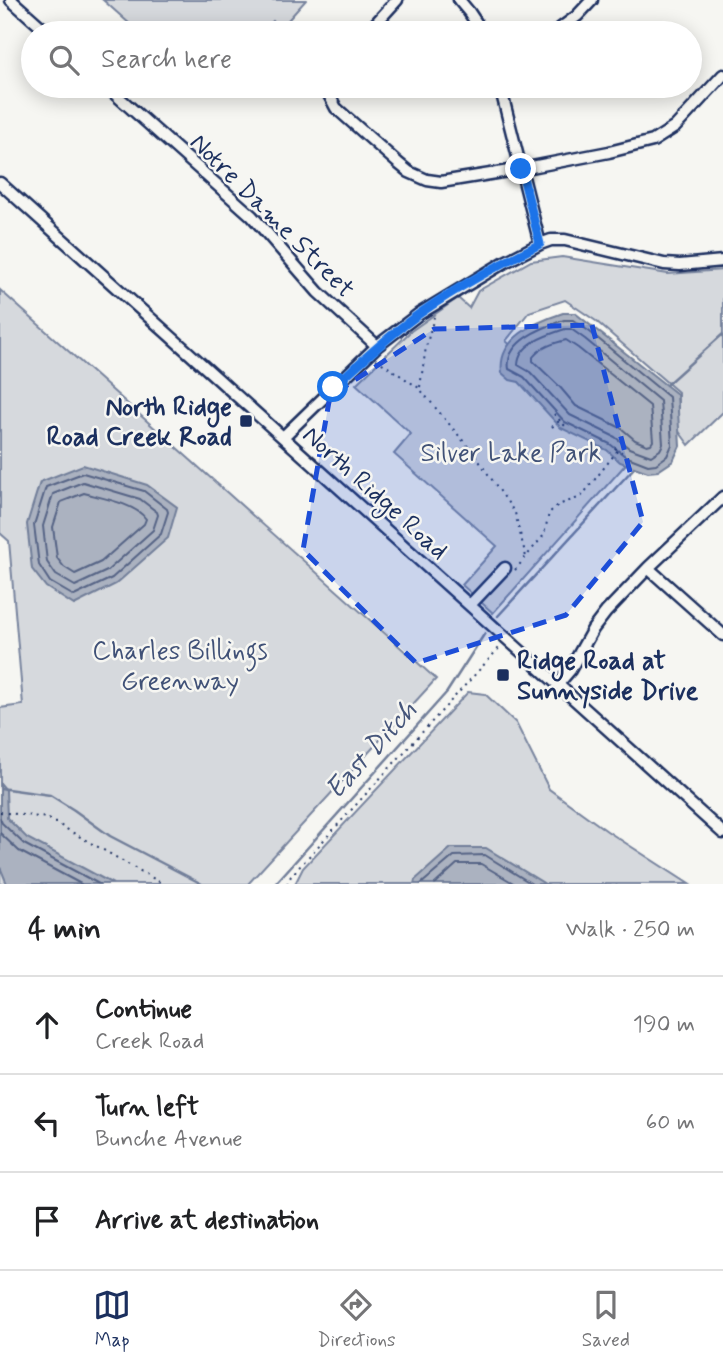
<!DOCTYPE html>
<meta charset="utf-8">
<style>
:root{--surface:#fff;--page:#f2f2f2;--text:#202124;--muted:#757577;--line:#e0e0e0;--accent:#1b2f5e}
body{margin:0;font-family:Mynerve,sans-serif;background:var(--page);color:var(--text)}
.stop{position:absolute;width:21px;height:21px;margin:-16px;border:5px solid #1a73e8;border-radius:50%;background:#fff}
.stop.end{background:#1a73e8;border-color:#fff;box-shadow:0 2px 7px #0008}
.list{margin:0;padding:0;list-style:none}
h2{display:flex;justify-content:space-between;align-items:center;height:91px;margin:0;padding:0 28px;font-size:30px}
h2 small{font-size:23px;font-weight:400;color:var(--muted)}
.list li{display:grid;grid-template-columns:46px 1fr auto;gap:21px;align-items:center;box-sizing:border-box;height:98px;padding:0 28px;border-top:2px solid var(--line)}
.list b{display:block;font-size:26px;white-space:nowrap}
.list p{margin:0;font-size:23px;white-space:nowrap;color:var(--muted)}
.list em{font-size:23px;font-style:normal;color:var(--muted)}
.icon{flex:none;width:38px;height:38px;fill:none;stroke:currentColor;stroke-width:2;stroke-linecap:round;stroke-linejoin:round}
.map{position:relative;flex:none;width:723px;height:884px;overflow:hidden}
.search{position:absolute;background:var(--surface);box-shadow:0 4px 18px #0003;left:21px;right:21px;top:21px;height:77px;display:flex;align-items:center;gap:18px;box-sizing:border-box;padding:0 24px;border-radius:38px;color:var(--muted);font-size:26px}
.sheet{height:385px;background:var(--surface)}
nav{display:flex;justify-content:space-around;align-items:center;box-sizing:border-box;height:98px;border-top:2px solid var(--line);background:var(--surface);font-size:19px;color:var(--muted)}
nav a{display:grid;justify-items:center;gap:4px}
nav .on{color:var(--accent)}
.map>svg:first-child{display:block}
.green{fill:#d6d9dd;stroke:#78849e;stroke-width:2}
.water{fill:#abb2c0;stroke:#717e99;stroke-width:2}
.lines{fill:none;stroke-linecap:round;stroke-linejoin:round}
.shore{stroke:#556385;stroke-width:2}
.stream{stroke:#717e99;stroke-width:2.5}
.minor-casing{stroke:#1b2f5e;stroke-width:15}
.path{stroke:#1b2f5e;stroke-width:2;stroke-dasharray:2 5;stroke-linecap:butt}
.minor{stroke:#f6f6f2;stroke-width:10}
.route{stroke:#1a73e8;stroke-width:9}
.marked{fill:#1d4ed8;fill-opacity:0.2;stroke:#1d4ed8;stroke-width:5;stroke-dasharray:14 9;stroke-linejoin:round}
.poi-dot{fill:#1b2f5e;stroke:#f6f6f2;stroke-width:2.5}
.labels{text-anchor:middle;stroke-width:5;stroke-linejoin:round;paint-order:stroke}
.street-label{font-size:26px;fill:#1b2f5e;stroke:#f6f6f2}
.poi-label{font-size:26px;font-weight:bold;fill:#1b2f5e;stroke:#f6f6f2;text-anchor:end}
.park-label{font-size:26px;fill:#405177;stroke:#f6f6f2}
.water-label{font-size:28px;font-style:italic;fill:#46567b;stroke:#f6f6f2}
</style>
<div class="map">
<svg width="723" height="884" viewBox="0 0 723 884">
<rect width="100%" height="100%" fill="#f6f6f2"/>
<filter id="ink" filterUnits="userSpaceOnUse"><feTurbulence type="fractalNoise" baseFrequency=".0143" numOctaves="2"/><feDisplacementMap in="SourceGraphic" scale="14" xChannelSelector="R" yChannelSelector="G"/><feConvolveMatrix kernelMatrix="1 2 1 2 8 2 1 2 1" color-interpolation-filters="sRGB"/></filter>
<g filter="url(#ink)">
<!-- green -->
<path class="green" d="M103 0H306L281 28 273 21 262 33H140Z
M562 257 668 274 723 270V412L689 445 678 430V392L596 321 565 300 529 312 506 341 634 455 493 613 462 585 497 546 394 454 411 434 356 384 411 331 458 298 469 308 478 291 531 261Z
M0 290 436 679 248 884H0V708L23 705 9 541 0 533Z
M468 692 485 694 516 723 549 789 607 831 689 884H295L303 868Z"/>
<!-- water -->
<path class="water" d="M563 313H575L677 394 680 446 673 461 658 471 648 472 620 462 607 450 561 428 519 382 510 380 502 373C497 338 536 322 563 313Z
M83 465 147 485 177 507 168 538 116 584 74 605 46 587 32 569 27 524 40 482Z
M0 783 6 790 7 818 27 838 113 884H7L0 867Z
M451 848H486L545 884H414L415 880Z"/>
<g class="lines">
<!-- shore -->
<path class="shore" d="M564 320H573L590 332 669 397 672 445 667 456 656 464 648 465 625 456 610 444 565 422 524 377 509 369C504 341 544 327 564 320Z
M565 329H571L585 339 660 401 663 444 660 450 651 456 629 448 615 437 570 415 530 372 518 365C519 343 547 335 565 329Z
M566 340 578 348 650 406 653 441 651 444 647 445 635 440 621 428 576 406 559 386 533 361V357C541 347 554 343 566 340Z
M83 473 144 491 167 509 168 512 161 534 112 578 74 596 50 582 39 565 34 525 46 487Z
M83 482 140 499 157 512 158 515 153 530 107 571 75 586 56 575 47 562 43 526 53 494Z
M84 493C102 498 136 504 146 519L144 524 101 562 75 574 64 567 57 558 53 527 61 502Z
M0 818 2 823 24 844 99 884
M0 833 19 851 81 884
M421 884 454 856 485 855 532 884
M435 884 457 864H481L515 884"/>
<!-- stream -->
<path class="stream" d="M666 385 723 334
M498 616 634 468
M0 788 50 795 74 810 110 836 202 884
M275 884 447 692 485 633"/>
<!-- minor casing -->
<g class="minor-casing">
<path id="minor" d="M11 0 48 33
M459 0 469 12 483 33
M367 33 397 0
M554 33 577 16 592 0
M106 86 252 216 318 292 377 346
M328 86 327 91 336 108 398 163 409 172 427 180 441 182 521 169 609 152 653 141 675 127 723 75
M500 86 540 244
M0 183 723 833
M283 437 377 346 419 314 505 262 540 244 551 240H565L664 264 680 265 723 261
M648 568 723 635
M470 605 505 568
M558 684 570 670 593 629 606 612 648 568 723 497"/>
</g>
<!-- path -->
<path class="path" d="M376 359 419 388 475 455 515 513 526 557
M420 387 426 347 434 317
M554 414 566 427
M552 427 559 421
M615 448 622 452
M515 570 544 535 549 513 558 505 581 497 618 450
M0 812 47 818 163 884
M287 884 291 876 501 646"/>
<!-- minor -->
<use href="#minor" class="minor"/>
</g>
</g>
<g class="lines" filter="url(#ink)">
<!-- route -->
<path class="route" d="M333 387C361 362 388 336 419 314 457 287 499 265 540 244L521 169"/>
</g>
<!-- marked area -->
<path class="marked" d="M592 325 643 522 566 615 416 663 303 550 330 396 434 329Z"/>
<!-- markers -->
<g class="poi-dot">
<rect x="239" y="414" width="14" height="14" rx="3.5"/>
<rect x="496" y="668" width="14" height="14" rx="3.5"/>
</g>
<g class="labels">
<!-- street labels -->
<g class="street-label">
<text transform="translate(273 215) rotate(45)" y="9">Notre Dame Street</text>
<text transform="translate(376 492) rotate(42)" y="9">North Ridge Road</text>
</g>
<!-- poi labels -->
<g class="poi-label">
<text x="232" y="415">North Ridge<tspan x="232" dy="30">Road Creek Road</tspan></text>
<text x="517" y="669" text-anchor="start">Ridge Road at<tspan x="517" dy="30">Sunnyside Drive</tspan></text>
</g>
<!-- park labels -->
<g class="park-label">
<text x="511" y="461">Silver Lake Park</text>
<text x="180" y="659">Charles Billings<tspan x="180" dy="30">Greenway</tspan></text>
</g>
<!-- water labels -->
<g class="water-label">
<text transform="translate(370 749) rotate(-48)" y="10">East Ditch</text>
</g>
</g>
</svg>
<div class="stop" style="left:333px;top:387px"></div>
<div class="stop end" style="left:521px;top:169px"></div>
<div class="search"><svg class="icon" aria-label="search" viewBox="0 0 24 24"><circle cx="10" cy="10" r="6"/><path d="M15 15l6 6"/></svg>Search here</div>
</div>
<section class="sheet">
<h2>4 min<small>Walk · 250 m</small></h2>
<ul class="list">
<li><svg class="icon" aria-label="ahead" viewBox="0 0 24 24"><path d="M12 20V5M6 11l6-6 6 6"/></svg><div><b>Continue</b><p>Creek Road</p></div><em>190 m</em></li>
<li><svg class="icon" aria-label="left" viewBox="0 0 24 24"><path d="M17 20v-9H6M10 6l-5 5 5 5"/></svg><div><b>Turn left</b><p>Bunche Avenue</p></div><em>60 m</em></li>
<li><svg class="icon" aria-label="arrive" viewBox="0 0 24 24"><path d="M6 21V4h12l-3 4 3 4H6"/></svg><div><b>Arrive at destination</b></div></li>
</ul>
</section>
<nav>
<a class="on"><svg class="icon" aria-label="map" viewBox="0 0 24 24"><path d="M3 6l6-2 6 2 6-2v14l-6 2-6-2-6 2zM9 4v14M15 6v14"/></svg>Map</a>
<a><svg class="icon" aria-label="directions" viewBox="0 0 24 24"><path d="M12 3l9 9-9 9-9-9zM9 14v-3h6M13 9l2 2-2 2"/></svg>Directions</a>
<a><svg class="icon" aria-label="saved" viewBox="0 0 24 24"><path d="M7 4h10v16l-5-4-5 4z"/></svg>Saved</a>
</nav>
